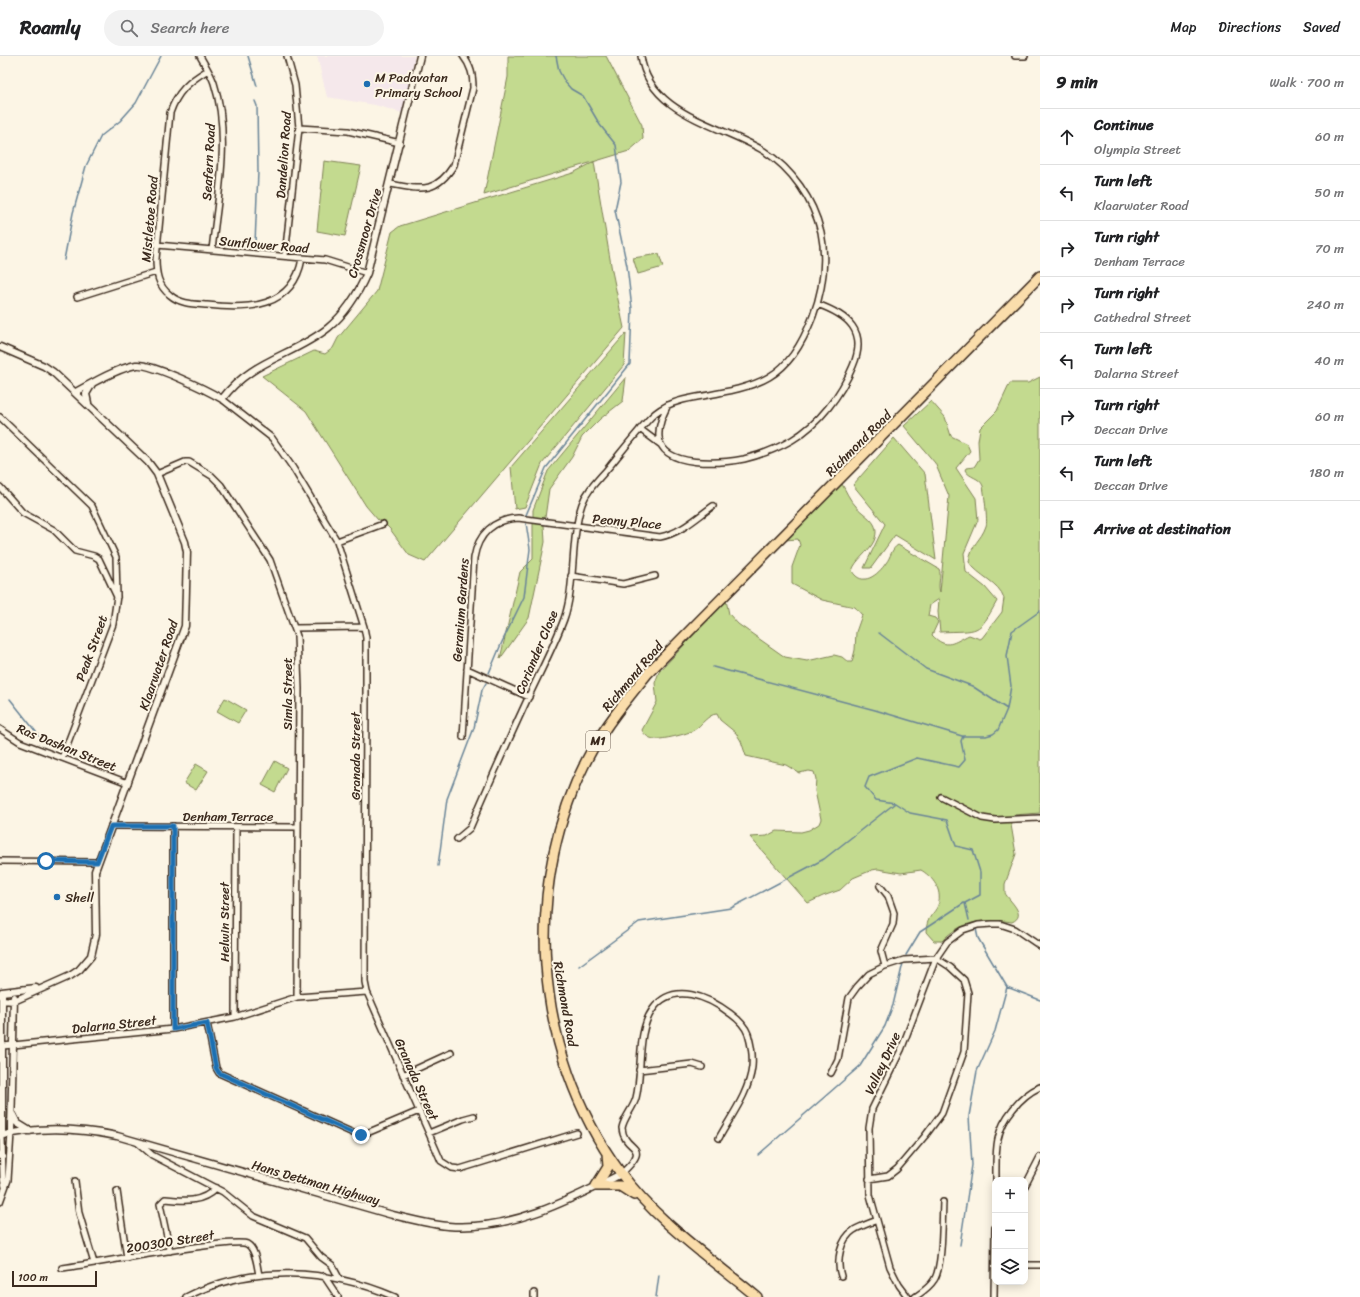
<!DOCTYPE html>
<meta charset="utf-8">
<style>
:root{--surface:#fff;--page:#f2f2f2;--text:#202124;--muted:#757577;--line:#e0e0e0}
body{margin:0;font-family:Sriracha,sans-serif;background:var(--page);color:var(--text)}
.controls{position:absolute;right:12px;bottom:12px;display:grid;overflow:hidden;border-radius:8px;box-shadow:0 2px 10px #0003}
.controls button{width:36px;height:36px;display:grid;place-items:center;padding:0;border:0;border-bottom:1px solid var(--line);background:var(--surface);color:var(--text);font:20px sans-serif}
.scale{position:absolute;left:12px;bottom:10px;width:85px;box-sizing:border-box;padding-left:4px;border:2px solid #3b2a1e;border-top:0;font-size:11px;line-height:14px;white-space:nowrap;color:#3b2a1e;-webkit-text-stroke:3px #fcf5e5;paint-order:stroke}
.stop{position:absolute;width:12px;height:12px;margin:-9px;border:3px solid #1f6fb2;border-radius:50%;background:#fff}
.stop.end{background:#1f6fb2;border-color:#fff;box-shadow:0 1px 4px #0008}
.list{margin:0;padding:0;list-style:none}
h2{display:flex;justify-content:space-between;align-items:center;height:52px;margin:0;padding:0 16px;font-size:17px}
h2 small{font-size:13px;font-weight:400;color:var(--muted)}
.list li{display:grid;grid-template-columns:26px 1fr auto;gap:12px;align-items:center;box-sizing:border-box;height:56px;padding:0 16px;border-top:1px solid var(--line)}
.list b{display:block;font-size:15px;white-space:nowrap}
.list p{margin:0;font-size:13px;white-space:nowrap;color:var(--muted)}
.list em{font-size:13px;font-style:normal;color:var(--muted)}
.icon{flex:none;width:22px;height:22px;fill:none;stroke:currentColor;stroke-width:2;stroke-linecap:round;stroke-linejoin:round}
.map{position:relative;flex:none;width:1040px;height:1241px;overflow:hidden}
header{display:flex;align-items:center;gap:24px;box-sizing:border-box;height:56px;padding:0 20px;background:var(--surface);border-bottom:1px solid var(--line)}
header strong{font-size:19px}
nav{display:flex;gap:22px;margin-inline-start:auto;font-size:14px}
.search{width:280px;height:36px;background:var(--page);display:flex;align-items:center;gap:10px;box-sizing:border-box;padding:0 14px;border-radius:22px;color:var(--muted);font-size:15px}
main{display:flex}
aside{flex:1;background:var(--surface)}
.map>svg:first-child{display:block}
.built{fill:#f5e8eb}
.green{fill:#c3da8f;stroke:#7f8256}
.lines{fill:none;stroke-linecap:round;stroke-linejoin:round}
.stream{stroke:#698497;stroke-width:1.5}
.minor-casing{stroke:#3b2a1e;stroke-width:8}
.tertiary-casing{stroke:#3b2a1e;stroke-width:9}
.trunk-casing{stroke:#3b2a1e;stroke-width:12}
.minor{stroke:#fcf5e5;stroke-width:5}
.tertiary{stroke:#fcf5e5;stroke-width:6}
.trunk{stroke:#faddab;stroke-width:9}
.route{stroke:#1f6fb2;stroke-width:5}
.poi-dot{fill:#1f6fb2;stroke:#fcf5e5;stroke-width:1.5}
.labels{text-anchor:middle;stroke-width:4;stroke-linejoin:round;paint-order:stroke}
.shield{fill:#fcf5e5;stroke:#75675a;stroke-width:1}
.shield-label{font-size:12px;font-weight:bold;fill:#3b2a1e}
.poi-label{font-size:13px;fill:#3b2a1e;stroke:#fcf5e5;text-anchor:start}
.street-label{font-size:13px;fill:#3b2a1e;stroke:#fcf5e5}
</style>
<header>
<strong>Roamly</strong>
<div class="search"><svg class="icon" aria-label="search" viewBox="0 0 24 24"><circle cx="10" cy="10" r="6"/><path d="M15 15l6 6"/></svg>Search here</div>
<nav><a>Map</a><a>Directions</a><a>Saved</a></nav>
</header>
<main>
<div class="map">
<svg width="1040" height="1241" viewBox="0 0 1040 1241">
<rect width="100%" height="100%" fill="#fcf5e5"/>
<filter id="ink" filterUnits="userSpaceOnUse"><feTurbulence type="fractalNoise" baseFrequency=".025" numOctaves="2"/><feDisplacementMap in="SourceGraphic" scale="8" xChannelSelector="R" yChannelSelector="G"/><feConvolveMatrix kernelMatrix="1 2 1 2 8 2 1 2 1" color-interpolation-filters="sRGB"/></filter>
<g filter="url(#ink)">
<!-- built -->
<path class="built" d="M317 0H415L402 57 375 49 327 41Z"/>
<!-- green -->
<path class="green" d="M508 0H606L642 69 643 83 629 95 484 139 508 21Z
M324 105 361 110 345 180 317 175Z
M594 106 612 215 624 272 425 506 409 499 390 473 383 466 378 464 366 450 306 355 262 320 314 295 325 298 333 292 338 282 377 235 392 176 400 170 573 117Z
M659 198 663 211 638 218 633 202Z
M626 277 624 309 542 408 525 451 515 453 511 411Z
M626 321 623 345 600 363 582 381 572 401 549 433 544 469 545 486 529 562 500 603 520 516 533 503V454L548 415Z
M1040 321V757L1013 759 1010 763 1016 798 1005 828V837C1009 845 1028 859 1012 866 986 862 960 865 942 885H934L926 876C927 857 937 858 939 845 941 831 931 820 921 814L901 817 878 813 872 814 853 822 840 834 823 840 808 847 750 781 767 780 776 775 801 776 809 774 819 768 821 763 815 735 816 723 814 716 809 715 799 717 786 709 746 700 741 685 736 677 720 664 717 658C708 658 702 669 694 674 688 678 662 684 655 683 650 683 644 679 642 674L657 646 655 627 659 616 726 544 729 558 738 568 785 601 807 605 834 599 842 601 848 606H852L855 594 856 576 862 559 855 551 822 544 792 528V511L800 489 798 483 785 484 842 428C846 435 849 443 855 449 864 461 882 465 874 485 869 496 855 504 852 515 862 532 878 519 886 507 891 501 891 493 898 489L939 513C942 520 937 528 940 536L949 440 935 407 904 370 931 345 945 361 951 380 967 388 970 395 956 412 976 442 978 464 964 497 966 516 985 531 997 545C978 580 979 574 940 576L938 556 939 543 930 549 928 560 935 562 938 566 932 579C947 595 954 586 969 579L980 583 982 582 1002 556 1004 542C999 526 978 520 969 506 971 487 981 485 986 470 988 466 984 435 983 430 980 421 969 422 965 414L966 412 974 411 976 408 979 403 978 385 980 372 997 355 1010 327H1028Z
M894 382 925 418 936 504 895 479 871 512H864L885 468 853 429Z
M225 642 246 654 238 667 217 655Z
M275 705 287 712 275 736 262 729Z
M196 708 208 715 196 734 184 727Z"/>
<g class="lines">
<!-- stream -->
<path class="stream" d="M248 0 257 30
M255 187 258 116 257 50 255 45
M64 204 73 157 86 110 101 80 120 65 136 47 161 0
M526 459 546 412 630 308 632 253 627 210 615 154 621 126 616 89 600 69 583 40 571 33 565 26 559 15 556 0
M879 577 926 613 972 630 1007 653
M713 611 875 654 962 680
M489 617 502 586 524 541 530 493 526 467
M10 643 44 686
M438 810 447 743 474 672 482 634 486 627
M969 864 965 847 980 839V816L973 794 956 790 947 764 910 757 895 747 876 744 865 731 869 721 917 702 959 711 965 704 961 685 963 680H986L993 678 998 674 1007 653 1011 630 1007 600 1012 575 1040 555
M976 873 978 882 1007 931 1040 944
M906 899 920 876 964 847
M579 910 639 866 731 852 824 803 894 748
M758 1099 860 1010 885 970 893 949 903 907
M960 1189 972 1109 969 1060 977 1015 995 975 1007 931
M656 1241 659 1219"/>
<!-- minor casing -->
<g class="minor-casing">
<path id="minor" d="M200 0C205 9 211 18 214 27 231 79 218 140 212 194
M1015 0H1025
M208 14C189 25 177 36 170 57L156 203C156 217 158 230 170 239 180 248 194 248 207 249 248 254 293 252 302 203
M299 72 348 75 400 87
M390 128C420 133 435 139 454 109L473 32C473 19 471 10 463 0
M157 189 325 204 367 217
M285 200 299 72 295 29 287 0
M77 241 156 216
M222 343 272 382 293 412 337 485 364 571 366 582V635L365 926 367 936 441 1105 452 1112 460 1113 577 1077
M668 349C663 359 658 369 659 381 662 413 723 407 744 403 761 399 778 392 792 384 819 368 841 339 853 310 868 275 848 259 817 248
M0 361 92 450 116 501 117 540 113 568 62 702
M640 373 660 388
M157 418 185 406H189L212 420 221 429 270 504 297 580 299 633 297 941
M0 431 23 457 54 474 75 495 94 500 99 503 117 541
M337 485 383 468
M571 520 623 528 655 520
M295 572 364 571
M467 613 529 641
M0 673 20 686 128 727
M463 681 474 502C478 478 494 463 518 462L660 481C681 477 696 462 713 450
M941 741 982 762 995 764 1040 762
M111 770 298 771
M173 770V973
M457 783 470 772C489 728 508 685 528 642 540 616 554 590 564 563 576 529 570 483 582 448 587 434 599 423 609 411 623 394 636 377 651 361 664 348 680 344 697 341 760 330 788 325 813 260 823 233 827 205 821 176 813 143 792 113 764 95 722 69 649 59 641 0
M0 805 97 806
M880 830 888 840 894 857 893 868 881 895 885 910
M235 961 236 771
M207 967 216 1012 219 1017 353 1077 361 1079 367 1077 419 1055
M3 990 173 973 235 961 297 941 367 936
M639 1014 692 1008 702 1011
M831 1017 838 1003 849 942 857 931 869 918 885 910 904 904 936 902 950 911 964 924 968 937 964 996 942 1057 925 1080 897 1113 888 1120 869 1123
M403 1019 451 997
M429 1077 463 1063 474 1060
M2 1080 3 1123 5 1131
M137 1086 152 1099 223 1136 253 1160 305 1182 321 1201 332 1209 339 1222
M621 1118C654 1087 624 1097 622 1072 624 1061 633 1053 636 1042 643 1015 636 976 653 953 673 925 709 941 731 958 738 963 745 970 748 978 751 988 753 1001 752 1011 749 1037 731 1060 719 1082
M996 1124C996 1095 994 1076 1013 1053 1020 1044 1029 1036 1040 1031
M75 1125 79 1157 94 1207
M1025 1130 1040 1101
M117 1135 127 1202
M0 1146 8 1124 11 1077
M170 1195 160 1148 165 1143C184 1145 202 1147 216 1132
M1025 1209H1040
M62 1212C88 1209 235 1181 247 1188 256 1193 257 1210 259 1219
M324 1220 338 1241
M841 1220C836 1205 840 1183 854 1174 861 1170 870 1167 877 1164
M186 1241C251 1208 328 1212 395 1241
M534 1241V1237
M908 1241 899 1229 890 1211 870 1139 869 1072 872 1053 901 994 936 902 947 886 963 874 978 869 992 868H1000L1015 873 1040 890
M915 1241C922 1236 929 1232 934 1224 943 1211 942 1164 943 1146
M994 1241 995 1172"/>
</g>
<!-- tertiary casing -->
<g class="tertiary-casing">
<path id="tertiary" d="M0 291 44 310 53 316 148 406 157 418 185 486 187 496 185 570 95 815 96 878 91 900 79 914 70 920 14 945 2 944
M76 336C92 327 118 312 136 309 151 307 207 334 222 343 251 304 293 300 328 272 345 258 358 238 367 217L420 0
M88 347 86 338 92 328
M13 1059 17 1067 30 1075
M11 1077 14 941
M0 1080C39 1070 78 1072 117 1080L389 1158C409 1163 428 1168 448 1170 510 1175 568 1145 621 1118
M2 1080V936L36 932
M0 1099 3 1101"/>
</g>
<!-- trunk casing -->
<g class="trunk-casing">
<path id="trunk" d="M596 1130H620L634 1139
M596 1130 608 1111 607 1097
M757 1241C710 1202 657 1166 620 1116 532 996 520 824 592 694 608 666 628 642 648 617L1040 220"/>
</g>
<!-- minor -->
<use href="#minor" class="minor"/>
<!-- tertiary -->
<use href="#tertiary" class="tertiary"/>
<!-- trunk -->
<use href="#trunk" class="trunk"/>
</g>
</g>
<g class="lines" filter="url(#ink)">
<!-- route -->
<path class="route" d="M46 805 97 806 111 770H173V973L207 967 216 1012 219 1017 353 1077 361 1079"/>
</g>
<!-- markers -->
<g class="poi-dot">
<circle cx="367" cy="28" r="4"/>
<circle cx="57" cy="841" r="4"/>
</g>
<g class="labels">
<!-- shield labels -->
<rect class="shield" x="586" y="675" width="24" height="20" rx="3"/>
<g class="shield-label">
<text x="598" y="689">M1</text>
</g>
<!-- poi labels -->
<g class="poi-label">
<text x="375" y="26">M Padavatan<tspan x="375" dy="15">Primary School</tspan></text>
<text x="65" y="846">Shell</text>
</g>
<!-- street labels -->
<g class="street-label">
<text transform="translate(283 99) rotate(-86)" y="5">Dandelion Road</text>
<text transform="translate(208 106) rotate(-87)" y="5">Seafern Road</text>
<text transform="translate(149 163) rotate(-85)" y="5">Mistletoe Road</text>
<text transform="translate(364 177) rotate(-74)" y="5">Crossmoor Drive</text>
<text transform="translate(264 188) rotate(5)" y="5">Sunflower Road</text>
<text transform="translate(858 387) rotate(-45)" y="5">Richmond Road</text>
<text transform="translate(627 465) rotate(5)" y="5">Peony Place</text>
<text transform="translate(460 554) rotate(-86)" y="5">Geranium Gardens</text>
<text transform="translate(91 592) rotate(-70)" y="5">Peak Street</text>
<text transform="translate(536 596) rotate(-67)" y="5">Coriander Close</text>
<text transform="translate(158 609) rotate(-71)" y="5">Klaarwater Road</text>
<text transform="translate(632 620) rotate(-50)" y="5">Richmond Road</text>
<text transform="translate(287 638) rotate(-90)" y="5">Simla Street</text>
<text transform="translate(67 691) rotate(22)" y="5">Ras Dashan Street</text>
<text transform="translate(355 700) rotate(-90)" y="5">Granada Street</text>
<text x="228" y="765">Denham Terrace</text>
<text transform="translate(224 866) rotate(-90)" y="5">Helwin Street</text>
<text transform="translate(566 948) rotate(80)" y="5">Richmond Road</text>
<text transform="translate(114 968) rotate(-6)" y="5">Dalarna Street</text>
<text transform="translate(882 1007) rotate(-65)" y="5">Valley Drive</text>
<text transform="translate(417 1023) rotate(66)" y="5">Granada Street</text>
<text transform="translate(316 1126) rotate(16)" y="5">Hans Dettman Highway</text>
<text transform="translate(170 1185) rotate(-9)" y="5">200300 Street</text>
</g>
</g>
</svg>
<div class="controls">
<button>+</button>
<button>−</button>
<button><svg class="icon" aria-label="layers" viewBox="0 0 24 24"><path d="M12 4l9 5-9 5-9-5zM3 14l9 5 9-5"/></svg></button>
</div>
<div class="scale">100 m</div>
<div class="stop" style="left:46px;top:805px"></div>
<div class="stop end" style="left:361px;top:1079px"></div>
</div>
<aside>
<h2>9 min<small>Walk · 700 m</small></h2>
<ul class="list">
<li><svg class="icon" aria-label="ahead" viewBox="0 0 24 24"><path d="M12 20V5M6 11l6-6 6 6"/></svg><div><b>Continue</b><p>Olympia Street</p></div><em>60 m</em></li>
<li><svg class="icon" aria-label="left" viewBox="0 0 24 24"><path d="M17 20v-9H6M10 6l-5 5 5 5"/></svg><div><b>Turn left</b><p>Klaarwater Road</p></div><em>50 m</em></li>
<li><svg class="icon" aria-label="right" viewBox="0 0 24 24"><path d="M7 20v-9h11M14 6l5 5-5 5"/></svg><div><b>Turn right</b><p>Denham Terrace</p></div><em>70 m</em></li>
<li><svg class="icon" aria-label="right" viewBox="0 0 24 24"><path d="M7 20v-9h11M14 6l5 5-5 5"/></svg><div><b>Turn right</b><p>Cathedral Street</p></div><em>240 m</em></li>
<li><svg class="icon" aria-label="left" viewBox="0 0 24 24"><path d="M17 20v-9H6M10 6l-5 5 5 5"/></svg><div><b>Turn left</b><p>Dalarna Street</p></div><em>40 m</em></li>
<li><svg class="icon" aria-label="right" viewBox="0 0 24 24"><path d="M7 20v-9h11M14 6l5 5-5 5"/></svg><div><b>Turn right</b><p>Deccan Drive</p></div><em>60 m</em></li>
<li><svg class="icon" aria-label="left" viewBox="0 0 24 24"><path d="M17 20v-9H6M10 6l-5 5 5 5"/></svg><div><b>Turn left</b><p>Deccan Drive</p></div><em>180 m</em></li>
<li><svg class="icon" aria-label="arrive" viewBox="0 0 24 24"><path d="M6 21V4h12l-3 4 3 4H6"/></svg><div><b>Arrive at destination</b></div></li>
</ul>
</aside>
</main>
